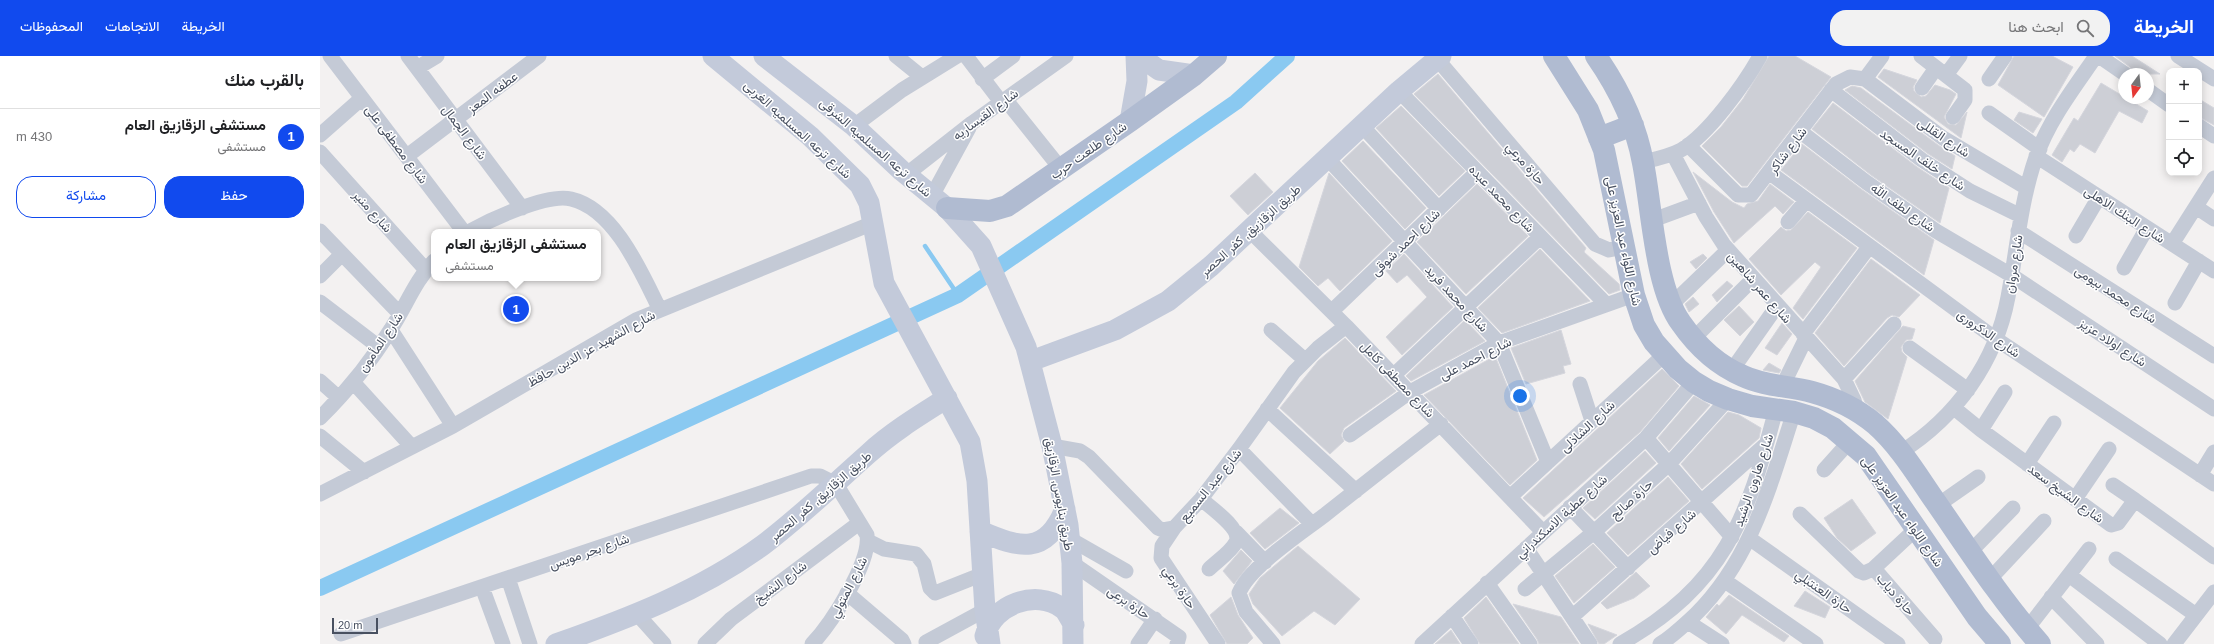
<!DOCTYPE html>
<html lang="ar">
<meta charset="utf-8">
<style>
:root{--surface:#fff;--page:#f2f2f2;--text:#202124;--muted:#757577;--line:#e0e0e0;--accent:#114aee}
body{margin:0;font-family:Arial,Vazirmatn,sans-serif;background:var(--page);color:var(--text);direction:rtl}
.controls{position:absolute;right:12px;top:12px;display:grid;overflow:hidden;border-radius:8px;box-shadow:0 2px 10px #0003}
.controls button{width:36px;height:36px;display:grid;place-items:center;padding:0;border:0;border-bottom:1px solid var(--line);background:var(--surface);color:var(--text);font:20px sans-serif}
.compass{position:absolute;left:1798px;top:12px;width:36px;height:36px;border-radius:50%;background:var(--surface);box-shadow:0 2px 10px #0003;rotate:195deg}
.scale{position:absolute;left:12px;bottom:10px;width:46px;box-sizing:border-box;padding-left:4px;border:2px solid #485060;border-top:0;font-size:11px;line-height:14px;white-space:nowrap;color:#485060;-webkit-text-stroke:3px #fff;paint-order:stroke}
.you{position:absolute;left:1200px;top:340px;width:14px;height:14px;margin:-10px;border:3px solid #fff;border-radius:50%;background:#1a73e8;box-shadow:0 0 0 6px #1a73e833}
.badge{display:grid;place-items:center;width:26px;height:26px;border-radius:50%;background:var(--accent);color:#fff;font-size:13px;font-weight:700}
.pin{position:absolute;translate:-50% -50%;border:2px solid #fff;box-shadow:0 1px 4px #0006}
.popup{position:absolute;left:111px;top:173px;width:170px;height:52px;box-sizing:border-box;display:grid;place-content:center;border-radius:8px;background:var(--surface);filter:drop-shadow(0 1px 3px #0005);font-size:13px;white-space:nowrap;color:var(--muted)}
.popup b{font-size:15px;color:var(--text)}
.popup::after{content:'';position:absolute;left:50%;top:100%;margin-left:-8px;border:8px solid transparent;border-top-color:var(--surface)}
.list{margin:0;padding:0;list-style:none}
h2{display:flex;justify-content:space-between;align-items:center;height:52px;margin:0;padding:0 16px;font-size:17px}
h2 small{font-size:13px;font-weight:400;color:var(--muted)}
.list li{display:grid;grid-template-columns:26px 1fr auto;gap:12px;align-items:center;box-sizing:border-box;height:56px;padding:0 16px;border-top:1px solid var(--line)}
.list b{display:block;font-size:15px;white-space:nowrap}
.list p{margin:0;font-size:13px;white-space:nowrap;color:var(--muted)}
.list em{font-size:13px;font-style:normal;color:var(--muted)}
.actions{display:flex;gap:8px;padding:12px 16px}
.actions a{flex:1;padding:9px 0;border:1px solid var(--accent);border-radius:16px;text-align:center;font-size:14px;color:var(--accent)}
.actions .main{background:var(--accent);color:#fff}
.icon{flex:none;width:22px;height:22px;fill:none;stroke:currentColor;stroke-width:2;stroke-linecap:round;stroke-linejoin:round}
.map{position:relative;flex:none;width:1894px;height:588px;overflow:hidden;direction:ltr}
header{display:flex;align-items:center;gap:24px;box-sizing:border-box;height:56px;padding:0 20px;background:var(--accent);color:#fff}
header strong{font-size:19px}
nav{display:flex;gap:22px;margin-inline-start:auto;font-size:14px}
.search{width:280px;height:36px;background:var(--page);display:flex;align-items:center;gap:10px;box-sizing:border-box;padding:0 14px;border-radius:16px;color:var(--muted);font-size:15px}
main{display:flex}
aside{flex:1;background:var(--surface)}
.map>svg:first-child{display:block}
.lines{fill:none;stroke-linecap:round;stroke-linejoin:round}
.stream{stroke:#8ac9f1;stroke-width:4.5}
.canal{stroke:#8ac9f1;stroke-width:16}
.building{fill:#cdcfd6;stroke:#d5d6dd}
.street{stroke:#c4cad6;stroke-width:15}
.secondary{stroke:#c3cada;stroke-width:21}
.primary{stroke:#b0bbd1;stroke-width:22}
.labels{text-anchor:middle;stroke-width:3;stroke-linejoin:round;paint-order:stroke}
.street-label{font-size:13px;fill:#485060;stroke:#fff}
</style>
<header>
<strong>الخريطة</strong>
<div class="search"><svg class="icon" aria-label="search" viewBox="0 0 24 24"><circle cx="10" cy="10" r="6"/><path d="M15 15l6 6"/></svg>ابحث هنا</div>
<nav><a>الخريطة</a><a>الاتجاهات</a><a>المحفوظات</a></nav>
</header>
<main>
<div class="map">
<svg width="1894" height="588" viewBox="0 0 1894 588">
<rect width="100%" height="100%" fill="#f3f1f1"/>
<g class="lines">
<!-- stream -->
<path class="stream" d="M605 190 638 239"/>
<!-- canal -->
<path class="canal" d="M0 532 638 239 916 46 967 0"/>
</g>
<!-- building -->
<path class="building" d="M1449 0H1475L1511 21 1427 130H1422L1382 90 1401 71 1423 43Z
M1694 0H1732L1753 11 1724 61 1678 29Z
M1795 0H1812L1840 18H1814L1810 11Z
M1564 13 1597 24 1593 31 1594 35 1601 41 1606 40 1615 29 1630 34 1636 38 1624 61 1628 68 1636 69 1647 56 1641 82 1558 21Z
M1118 18 1266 192 1264 196 1299 228 1300 234 1289 238 1094 38Z
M1781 27 1828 55 1822 67 1799 55 1775 97 1760 88 1754 96 1750 93 1742 106 1732 99 1754 62 1758 65Z
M1532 30 1541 32 1618 89 1635 100 1632 113 1607 97 1525 34Z
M1879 43 1894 52V69L1879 61Z
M1513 47 1597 111 1629 132 1620 167 1551 119 1492 73Z
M1081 50 1145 115 1119 140 1056 72Z
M1699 56 1722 63 1713 77 1694 64Z
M1043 85 1106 152 1085 173 1022 105Z
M1482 88 1541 133 1614 184 1604 219 1461 114Z
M1373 116 1412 146 1424 152 1427 148 1438 145 1450 128 1474 146 1463 158 1455 150 1414 187 1394 156Z
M935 117 953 136 928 159 910 140Z
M1009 117 1072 185 1020 235 1008 222 998 230 979 211Z
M1157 128 1208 180 1146 238 1097 186Z
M1488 156 1537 192 1483 263 1473 252 1501 211 1495 206 1461 239 1429 203 1461 171 1466 175 1471 174Z
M1220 193 1270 245 1182 277 1158 252Z
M1084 198 1133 251 1082 299 1066 281 1107 241 1087 219 1077 227 1066 215Z
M1383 198 1387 202 1376 213 1370 206Z
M1551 203 1600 239 1579 261 1572 259 1567 262 1524 310 1495 277Z
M1407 225 1413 230 1397 246 1392 239Z
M1373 241 1379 248 1369 256 1365 248Z
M1419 250 1434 266 1420 280 1404 264Z
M1145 264 1165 285 1091 325 1086 320Z
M1462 267 1472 278 1457 299 1445 292Z
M1583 270 1595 273 1592 283 1586 284 1581 291 1582 296 1587 301 1568 363 1545 346 1535 325Z
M1241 274 1251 308 1243 310 1245 317 1206 328 1191 292Z
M1025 282 1076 335 1024 372 1021 379 1024 385 1010 398 960 352 998 305Z
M1175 300 1217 404 1190 429 1104 339Z
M1449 307 1461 314 1459 317 1443 314Z
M1342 313 1359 330 1320 376 1224 461 1203 442Z
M1374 340 1390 349 1349 395 1338 382Z
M1408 356 1419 359 1441 372 1439 382 1382 433 1361 408Z
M1325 395 1336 407 1275 463 1263 452Z
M1348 421 1369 445 1308 499 1287 477Z
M1532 443 1556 477 1531 495 1517 482 1504 462Z
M960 452 979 467 945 493 930 477Z
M1273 488 1295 511 1254 547 1235 520Z
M978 490 1040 543 1015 569 994 555 962 580 933 548 929 538 940 522Z
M921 494 932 505 914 528 903 515Z
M1316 516 1330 530 1314 542 1287 553 1281 547Z
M1485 535 1510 551 1505 562 1474 550Z
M1409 539 1469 580 1464 586 1422 559 1406 578 1386 561 1397 548 1399 550Z
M911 541 918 559 933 582 927 588H907L890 559Z
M1166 541 1199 588H1160L1144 562Z
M1193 548 1241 561 1259 588H1219L1217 583Z
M1268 568 1284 574 1297 579 1284 588H1279Z
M1131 574 1140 588H1115Z"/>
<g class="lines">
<!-- street -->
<path class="street" d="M10 0 144 176
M88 0 202 152
M576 0 602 21
M646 0 681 46
M1601 0 1645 34V44L1633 61
M1779 0 1805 18
M1858 0 1894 23
M1117 3 1275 188 1289 194 1304 191
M97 12 117 0
M1626 19 1640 0
M662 23 693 0
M1545 23 1623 82 1707 132
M1669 23 1685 0
M1602 32 1616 12
M1511 34 1602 104 1650 135 1701 160
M1828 34 1849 49
M1079 35 1286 248
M685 43 741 113
M1669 57 1720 93
M534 70 582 34 637 0
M1042 70 1119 153
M1879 70 1894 80
M1481 76 1546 126 1616 175 1691 219 1894 353
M0 79 42 42
M1368 89 1418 139H1431L1516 28 1530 21 1545 23 1562 0
M0 96 106 214
M1353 98 1386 161 1404 189 1524 323 1534 344 1537 355
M87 100 219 0
M1716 100 1894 215
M1007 102 1179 287 1228 406
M1323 106C1336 103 1350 100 1361 94 1388 79 1425 27 1440 0
M1450 117 1676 283 1894 428
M587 118 652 67 746 0
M612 140 649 72
M1876 151 1894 163
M1333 164 1379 147
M1468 166 1486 145
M929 174 1026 270 1223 476
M0 175 80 258
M1698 175 1894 300
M148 176C170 164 227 137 251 143 295 153 322 218 340 254
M1756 180 1779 141
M1852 188 1894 122
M1804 212 1827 172
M0 220 22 198
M0 246 59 291
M1855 247 1879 205
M1351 249 1408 194
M1012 255 1157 116
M71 274 133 370
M951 274 985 304
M1483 278 1549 191
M1373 283 1433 223
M1590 292 1648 334
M1412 314 1457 250
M1074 319 1220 181
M1524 323 1574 268
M0 325 19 342
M33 326 92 391
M1260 328 1272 365
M1462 331 1486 282
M1634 352 1661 374 1791 469 1798 467 1815 444 1894 501
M947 353 1036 435
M0 362C27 335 51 306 71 273 86 250 95 225 114 205
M1661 374 1685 336
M1030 379 1090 336 1179 287 1314 239
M0 380 44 416
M1326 382 1412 481
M732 390 760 395 769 401 838 472 843 474 854 472 881 443 919 393 974 316 998 292 1026 270
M919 393 992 468
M1581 396C1636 361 1676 306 1688 241 1697 194 1700 147 1716 101 1729 64 1754 32 1776 0
M1707 408 1734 367
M1504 414 1530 385
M1880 419 1894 396
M1793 429 1815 444
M0 438 133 370 316 264 553 167
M1190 441 1344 299
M881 443C890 451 922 473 916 486 911 496 897 505 889 513
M1755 443 1789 393
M1618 449 1658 421
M1250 451 1308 512
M1480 458 1539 515 1544 517 1553 513 1556 515 1615 583
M854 472 842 490 841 502 898 588
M916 476 945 506
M1429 482 1578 588
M750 483 806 515
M548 485 564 493 596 498 604 508 610 532 615 537 663 518
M1206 492 1270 588
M1651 495 1693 452
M1796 503 1876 559
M752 507 859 581 857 588
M1553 513 1597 472
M1749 519 1840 588
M188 522 210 588
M1670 523 1724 465
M1405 525 1496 588
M1167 527 1210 588
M162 531 183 588
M1205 533 1274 476 1349 408 1408 343
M527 537 582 584 584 588
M1731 541 1777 588
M318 559 344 588
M1132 560 1151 588
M1253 560 1446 388
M1368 566 1402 588
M1707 573 1769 493
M21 578 491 420H500L516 428 547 479C551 506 511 568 492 588
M606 586 665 554
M385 588 411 563 539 467
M818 588 835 563
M953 588 926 556 919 537C929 511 983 476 1006 458 1044 428 1082 398 1121 368
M1102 588 1326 382 1374 326
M1300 588C1404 529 1427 464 1456 353
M1340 588C1353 580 1364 569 1375 559 1432 503 1450 429 1474 356
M1854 588 1894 536"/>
<!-- secondary -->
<path class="secondary" d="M393 0 490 80 540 129 549 147 564 227 650 386 657 425 665 554 670 588
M444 0 534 70 582 115 627 152 661 190 706 291 732 390 748 469 752 507 753 588
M819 0 839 14 874 19
M810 65 817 25 816 0
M711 305 795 274 848 245 891 210 1079 35 1121 0
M660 475C699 492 726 500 745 453
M665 580C673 548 716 533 742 552 747 555 750 564 754 569
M236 588C309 562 380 535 443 489 480 461 513 429 548 398 572 376 600 359 627 342"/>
<!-- primary -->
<path class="primary" d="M1234 0 1268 54 1284 94 1314 239 1324 269 1334 286 1358 313 1374 326 1389 335 1408 343 1432 350 1474 356 1494 362 1513 372 1546 400 1657 561 1680 588
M1276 0C1299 33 1316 68 1323 107 1332 152 1335 232 1361 267 1377 290 1397 309 1423 320 1444 330 1469 330 1492 336 1514 342 1537 353 1555 368 1580 390 1597 419 1615 445 1649 494 1681 544 1720 588
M1279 82 1313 69
M627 152 670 155 687 150 810 65 874 19 896 0"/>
</g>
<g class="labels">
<!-- street labels -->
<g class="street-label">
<text transform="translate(172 36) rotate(-37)" y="5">عطفه المعز</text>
<text transform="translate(665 58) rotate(-36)" y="5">شارع القيساريه</text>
<text transform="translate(478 73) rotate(42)" y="5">شارع ترعه المسلميه الغربى</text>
<text transform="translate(145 76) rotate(53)" y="5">شارع الجمال</text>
<text transform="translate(1624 81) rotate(34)" y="5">شارع القللى</text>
<text transform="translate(77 88) rotate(53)" y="5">شارع مصطفى على</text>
<text transform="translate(556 91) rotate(41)" y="5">شارع ترعه المسلميه الشرقى</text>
<text transform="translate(768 94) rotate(-35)" y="5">شارع طلعت حرب</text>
<text transform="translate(1467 94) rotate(-53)" y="5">شارع شاكر</text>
<text transform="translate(1603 103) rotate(34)" y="5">شارع خلف المسجد</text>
<text transform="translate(1206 107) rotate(49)" y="5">حارة مرعي</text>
<text transform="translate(1182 142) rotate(46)" y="5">شارع محمد عبده</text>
<text transform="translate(1583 151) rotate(35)" y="5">شارع لطف الله</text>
<text transform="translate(53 155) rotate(48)" y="5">شارع منير</text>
<text transform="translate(1805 158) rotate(33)" y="5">شارع البنك الاهلى</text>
<text transform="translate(930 174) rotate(-42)" y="5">طريق الزقازيق, كفر الحصر</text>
<text transform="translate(1304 185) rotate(78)" y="5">شارع اللواء عبد العزيز على</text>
<text transform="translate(1085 186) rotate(-44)" y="5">شارع احمد شوقى</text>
<text transform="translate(1693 208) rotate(-81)" y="5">شارع مروان</text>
<text transform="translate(1440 231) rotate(49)" y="5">شارع عمر شاهين</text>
<text transform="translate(1796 238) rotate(33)" y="5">شارع محمد بيومى</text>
<text transform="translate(1137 242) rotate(47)" y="5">شارع محمد فريد</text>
<text transform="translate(1669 277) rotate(35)" y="5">شارع الدكرورى</text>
<text transform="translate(60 286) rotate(-56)" y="5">شارع المأمون</text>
<text transform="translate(1793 286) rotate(33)" y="5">شارع اولاد عزيز</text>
<text transform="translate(271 292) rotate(-29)" y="5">شارع الشهيد عز الدين حافظ</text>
<text transform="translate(1155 302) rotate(-27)" y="5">شارع احمد على</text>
<text transform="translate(1078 323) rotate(46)" y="5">شارع مصطفى كامل</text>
<text transform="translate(1267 370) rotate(-43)" y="5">شارع الشاذلى</text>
<text transform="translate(1433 424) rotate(-71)" y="5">شارع هارون الرشيد</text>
<text transform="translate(890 429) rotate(-51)" y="5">شارع عبد السميع</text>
<text transform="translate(1746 437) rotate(36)" y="5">شارع الشيخ سعد</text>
<text transform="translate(740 438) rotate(80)" y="5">طريق بنايوس, الزقازيق</text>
<text transform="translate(500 440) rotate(-41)" y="5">طريق الزقازيق, كفر الحصر</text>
<text transform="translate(1311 443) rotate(-42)" y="5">حارة صالح</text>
<text transform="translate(1583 455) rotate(55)" y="5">شارع اللواء عبد العزيز على</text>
<text transform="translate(1241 460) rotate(-42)" y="5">شارع عطية الاسكندراني</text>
<text transform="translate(1351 475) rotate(-41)" y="5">شارع فياض</text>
<text transform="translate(269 495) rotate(-19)" y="5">شارع بحر مويس</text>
<text transform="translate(460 526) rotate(-37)" y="5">شارع الشيخ</text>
<text transform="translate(528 531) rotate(-63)" y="5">شارع المتولي</text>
<text transform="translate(860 531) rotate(56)" y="5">حارة برعي</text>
<text transform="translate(1504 535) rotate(35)" y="5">حارة العنتبلي</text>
<text transform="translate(1576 538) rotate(49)" y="5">حارة دياب</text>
<text transform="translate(809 546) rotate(34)" y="5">حارة برعى</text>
</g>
</g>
</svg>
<div class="controls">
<button>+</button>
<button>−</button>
<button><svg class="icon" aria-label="locate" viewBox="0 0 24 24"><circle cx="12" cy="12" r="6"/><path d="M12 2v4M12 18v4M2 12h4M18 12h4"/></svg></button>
</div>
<svg class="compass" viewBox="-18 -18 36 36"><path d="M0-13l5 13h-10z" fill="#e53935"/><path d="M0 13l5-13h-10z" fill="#757577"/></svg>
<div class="scale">20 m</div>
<div class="you"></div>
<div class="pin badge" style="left:196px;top:253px">1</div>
<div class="popup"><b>مستشفى الزقازيق العام</b>مستشفى</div>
</div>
<aside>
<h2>بالقرب منك<small></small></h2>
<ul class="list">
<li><span class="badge">1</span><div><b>مستشفى الزقازيق العام</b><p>مستشفى</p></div><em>430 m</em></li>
</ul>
<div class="actions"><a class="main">حفظ</a><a>مشاركة</a></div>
</aside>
</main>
